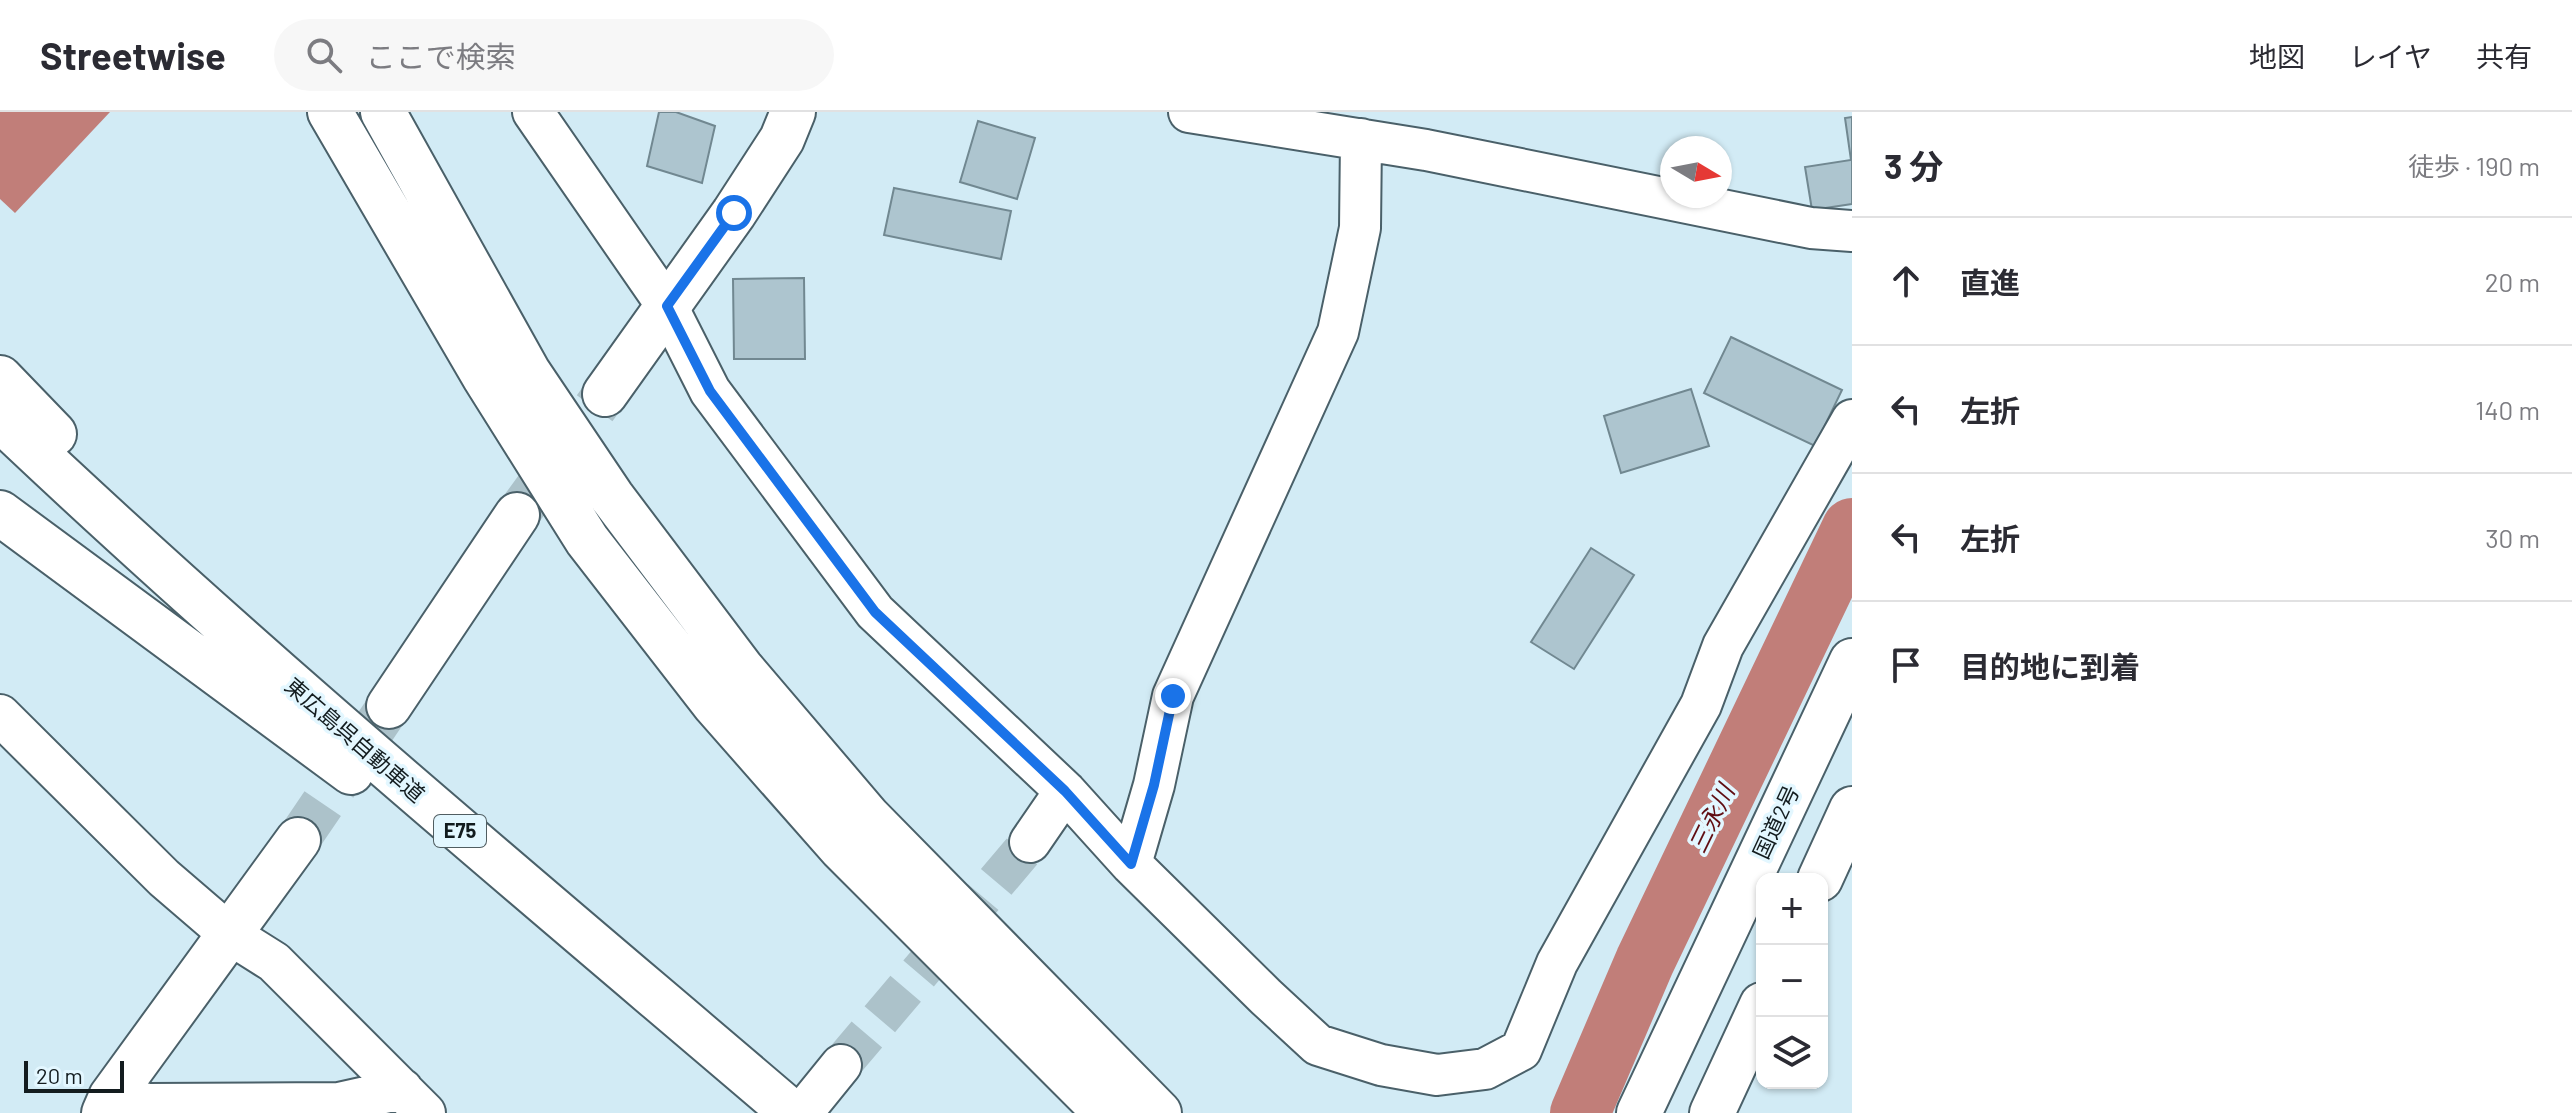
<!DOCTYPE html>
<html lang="ja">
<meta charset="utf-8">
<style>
:root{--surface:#fff;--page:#f7f7f7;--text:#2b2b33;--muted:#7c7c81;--line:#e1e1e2}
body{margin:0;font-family:Barlow,"Noto Sans JP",sans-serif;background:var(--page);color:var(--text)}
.controls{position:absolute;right:24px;bottom:24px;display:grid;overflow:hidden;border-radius:16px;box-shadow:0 2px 6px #0004}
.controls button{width:72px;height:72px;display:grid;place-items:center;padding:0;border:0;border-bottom:2px solid var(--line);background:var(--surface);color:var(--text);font:40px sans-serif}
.compass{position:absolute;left:1660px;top:24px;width:72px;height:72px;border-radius:50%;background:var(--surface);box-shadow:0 2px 6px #0004;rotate:100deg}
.scale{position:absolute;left:24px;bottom:20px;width:100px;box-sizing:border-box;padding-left:8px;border:4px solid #131c1f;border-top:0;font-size:22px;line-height:28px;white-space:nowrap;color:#131c1f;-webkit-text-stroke:6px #e3f7ff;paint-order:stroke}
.stop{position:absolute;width:24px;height:24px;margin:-18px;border:6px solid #1a73e8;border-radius:50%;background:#fff}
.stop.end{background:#1a73e8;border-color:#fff;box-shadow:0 2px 8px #0008}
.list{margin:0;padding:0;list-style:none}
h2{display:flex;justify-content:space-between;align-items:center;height:104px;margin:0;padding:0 32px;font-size:34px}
h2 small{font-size:26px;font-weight:400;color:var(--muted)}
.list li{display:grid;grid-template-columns:52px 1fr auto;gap:24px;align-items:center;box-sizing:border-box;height:128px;padding:0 32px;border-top:2px solid var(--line)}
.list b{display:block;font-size:30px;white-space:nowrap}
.list em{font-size:26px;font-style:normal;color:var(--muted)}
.icon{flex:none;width:44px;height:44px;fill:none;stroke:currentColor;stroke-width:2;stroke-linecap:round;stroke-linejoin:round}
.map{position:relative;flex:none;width:1852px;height:1001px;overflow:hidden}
header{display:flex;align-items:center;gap:48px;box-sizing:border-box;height:112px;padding:0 40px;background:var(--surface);border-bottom:2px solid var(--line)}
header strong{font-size:38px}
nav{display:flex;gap:44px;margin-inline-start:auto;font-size:28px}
.search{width:560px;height:72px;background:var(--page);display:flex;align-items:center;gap:20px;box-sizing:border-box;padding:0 28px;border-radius:44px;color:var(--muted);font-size:30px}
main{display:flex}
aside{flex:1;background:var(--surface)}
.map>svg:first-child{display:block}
.water{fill:#c17e79}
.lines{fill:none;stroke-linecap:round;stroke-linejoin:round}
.river{stroke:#c17e79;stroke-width:60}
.building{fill:#adc5cf;stroke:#718891;stroke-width:2}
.street-tunnel{stroke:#acc2ca;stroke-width:40;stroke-dasharray:40 20;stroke-linecap:butt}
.secondary-tunnel{stroke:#acc2ca;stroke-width:44;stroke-dasharray:44 22;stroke-linecap:butt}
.street-casing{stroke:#4a6069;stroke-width:44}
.secondary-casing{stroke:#4a6069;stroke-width:48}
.highway-casing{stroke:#4a6069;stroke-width:48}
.street{stroke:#fff;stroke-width:40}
.secondary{stroke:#fff;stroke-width:44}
.highway{stroke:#fff;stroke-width:44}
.route{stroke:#1a73e8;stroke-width:10}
.labels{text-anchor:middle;stroke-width:7;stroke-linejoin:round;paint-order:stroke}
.shield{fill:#e3f7ff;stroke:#515e62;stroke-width:2}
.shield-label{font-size:20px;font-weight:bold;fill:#131c1f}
.street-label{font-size:22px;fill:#131c1f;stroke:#e3f7ff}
.water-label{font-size:24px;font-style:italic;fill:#600d12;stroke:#e3f7ff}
</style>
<header>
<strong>Streetwise</strong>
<div class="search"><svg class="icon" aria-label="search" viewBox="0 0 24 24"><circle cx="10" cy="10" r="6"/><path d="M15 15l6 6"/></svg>ここで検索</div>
<nav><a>地図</a><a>レイヤ</a><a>共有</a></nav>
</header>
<main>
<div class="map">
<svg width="1852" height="1001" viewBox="0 0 1852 1001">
<rect width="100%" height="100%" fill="#d2ebf5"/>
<!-- water -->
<path class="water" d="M0 0H110L15 101 0 87Z"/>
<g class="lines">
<!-- river -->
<path class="river" d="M1580 1001 1645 849 1852 416"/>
</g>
<!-- building -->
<path class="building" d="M659 0H676L715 14 702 71 647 54Z
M1852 5V92L1812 98 1805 55 1851 48 1845 6Z
M978 9 1035 26 1017 87 960 70Z
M894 76 1011 99 1001 147 884 123Z
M804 166 805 247H734L733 167Z
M1731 225 1842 278 1815 334 1704 281Z
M1691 277 1709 334 1621 361 1604 304Z
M1591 436 1634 463 1574 557 1531 530Z"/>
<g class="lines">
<!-- street-tunnel -->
<path class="street-tunnel" d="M841 953 1030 730"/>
<!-- secondary-tunnel -->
<path class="secondary-tunnel" d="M517 403 605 282
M298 728 389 594"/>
<!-- street casing -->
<g class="street-casing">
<path id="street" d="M533 0 667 194 710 279 875 500 1065 679 1131 752 1266 885 1318 933 1381 953 1437 963 1485 957 1521 938 1557 851 1701 593 1723 534 1852 308
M1189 0 1426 38 1811 116 1852 119
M0 603 164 766 228 821 274 850 425 1001
M1030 730 1065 679
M1131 752 1154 673 1173 584 1338 220 1360 116 1361 27
M111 985 148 992 339 991 402 977
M802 1001 841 953"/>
</g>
<!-- secondary casing -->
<g class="secondary-casing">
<path id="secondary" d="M605 282 734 101 782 27 793 0
M389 594 517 403
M104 1001 111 985 298 728"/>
</g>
<!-- highway casing -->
<g class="highway-casing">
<path id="highway" d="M330 0 484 264 587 428 715 593 841 736 1106 1001
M383 0 528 260 612 385 741 556 868 705 1159 1001
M0 266 54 322
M0 307C255 549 525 773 792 1001
M0 401 351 660
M1820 767 1852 697
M1639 1001 1852 549
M1712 1001 1762 893"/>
</g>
<!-- street -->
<use href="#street" class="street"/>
<!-- secondary -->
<use href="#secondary" class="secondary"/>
<!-- highway -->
<use href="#highway" class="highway"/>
</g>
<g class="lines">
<!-- route -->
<path class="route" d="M734 101 667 194 710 279 875 500 1065 679 1131 752 1154 673 1173 584"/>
</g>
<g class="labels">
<!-- shield labels -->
<rect class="shield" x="434" y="703" width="52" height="32" rx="6"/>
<g class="shield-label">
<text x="460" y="726">E75</text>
</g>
<!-- street labels -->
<g class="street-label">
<text transform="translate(355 628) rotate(41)" y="8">東広島呉自動車道</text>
<text transform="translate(1776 710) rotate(-65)" y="8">国道2号</text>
</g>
<!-- water labels -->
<g class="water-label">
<text transform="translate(1712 707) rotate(-64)" y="8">三永川</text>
</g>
</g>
</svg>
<div class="controls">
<button>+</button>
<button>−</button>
<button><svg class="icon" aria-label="layers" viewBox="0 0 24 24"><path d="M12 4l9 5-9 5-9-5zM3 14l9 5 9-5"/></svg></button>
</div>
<svg class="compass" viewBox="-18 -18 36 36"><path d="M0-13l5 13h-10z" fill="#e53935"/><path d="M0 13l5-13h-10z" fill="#7c7c81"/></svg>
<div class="scale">20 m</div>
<div class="stop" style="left:734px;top:101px"></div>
<div class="stop end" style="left:1173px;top:584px"></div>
</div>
<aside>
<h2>3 分<small>徒歩 · 190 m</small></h2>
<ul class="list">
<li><svg class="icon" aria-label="ahead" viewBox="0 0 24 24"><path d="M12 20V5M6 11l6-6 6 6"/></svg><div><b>直進</b></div><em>20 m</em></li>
<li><svg class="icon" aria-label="left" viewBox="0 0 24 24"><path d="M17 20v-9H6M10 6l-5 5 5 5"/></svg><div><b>左折</b></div><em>140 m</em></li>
<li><svg class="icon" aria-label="left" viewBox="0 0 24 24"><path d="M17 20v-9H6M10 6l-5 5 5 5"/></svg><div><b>左折</b></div><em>30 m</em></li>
<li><svg class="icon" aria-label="arrive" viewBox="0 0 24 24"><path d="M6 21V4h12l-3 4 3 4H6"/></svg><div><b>目的地に到着</b></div></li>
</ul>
</aside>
</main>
